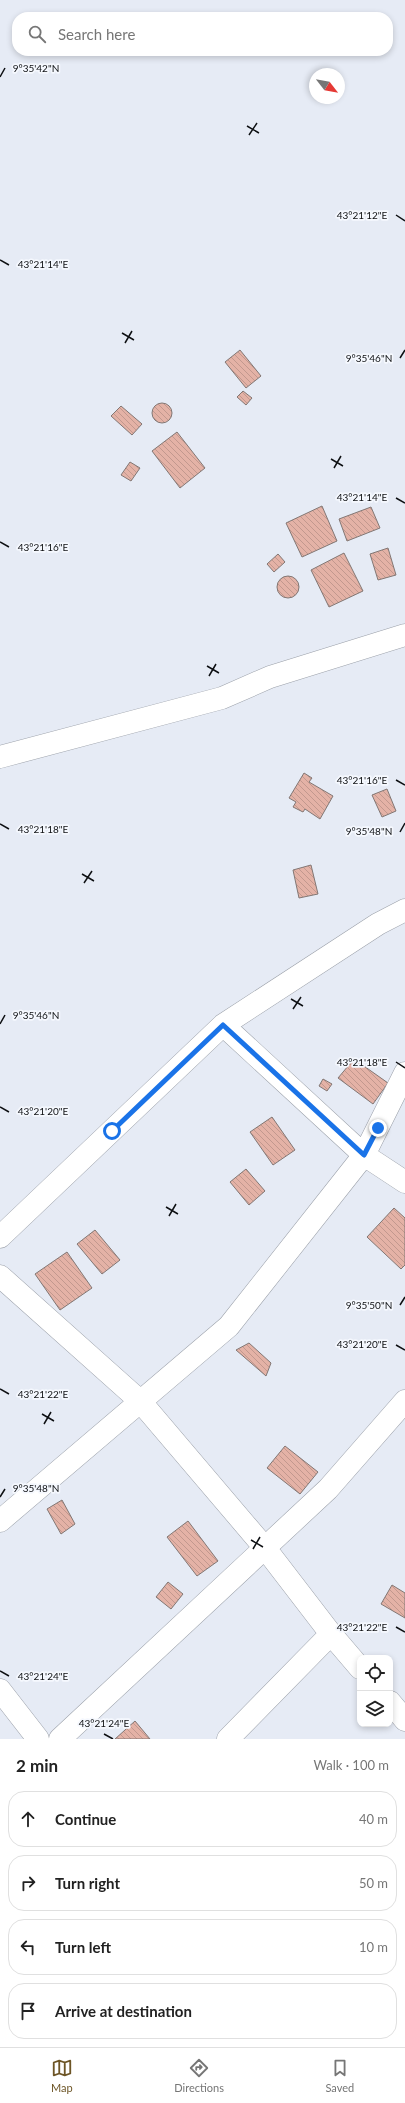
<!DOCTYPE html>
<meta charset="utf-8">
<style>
:root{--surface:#fff;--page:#f2f2f2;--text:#222;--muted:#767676;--line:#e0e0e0;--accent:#6d5526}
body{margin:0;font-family:Lato,sans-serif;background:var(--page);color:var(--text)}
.controls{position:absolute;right:12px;bottom:12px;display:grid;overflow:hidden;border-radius:8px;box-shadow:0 2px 6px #0003}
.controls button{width:36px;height:36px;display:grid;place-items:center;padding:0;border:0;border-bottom:1px solid var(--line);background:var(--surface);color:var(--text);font:20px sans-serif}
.compass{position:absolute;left:309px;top:68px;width:36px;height:36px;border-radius:50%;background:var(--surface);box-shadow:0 2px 6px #0003;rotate:121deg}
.stop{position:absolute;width:12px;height:12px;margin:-9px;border:3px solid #1a73e8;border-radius:50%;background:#fff}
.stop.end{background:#1a73e8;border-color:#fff;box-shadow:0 1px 4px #0008}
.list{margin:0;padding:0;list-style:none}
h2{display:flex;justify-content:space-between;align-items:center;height:52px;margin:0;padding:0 16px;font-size:17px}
h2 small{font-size:13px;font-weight:400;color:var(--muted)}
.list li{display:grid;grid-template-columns:26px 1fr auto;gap:12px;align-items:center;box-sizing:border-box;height:56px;margin:0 8px 8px;padding:0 8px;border:1px solid var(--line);border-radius:16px}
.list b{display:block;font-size:15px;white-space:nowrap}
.list em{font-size:13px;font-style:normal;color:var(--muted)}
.icon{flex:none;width:22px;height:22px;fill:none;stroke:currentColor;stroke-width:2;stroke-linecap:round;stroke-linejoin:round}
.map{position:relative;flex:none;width:405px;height:1739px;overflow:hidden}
.search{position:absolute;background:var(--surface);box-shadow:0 2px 6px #0003;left:12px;right:12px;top:12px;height:44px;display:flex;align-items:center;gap:10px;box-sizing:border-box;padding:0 14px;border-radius:16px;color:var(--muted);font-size:15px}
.sheet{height:308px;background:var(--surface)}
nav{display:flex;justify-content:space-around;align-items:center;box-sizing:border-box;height:56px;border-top:1px solid var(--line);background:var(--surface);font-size:11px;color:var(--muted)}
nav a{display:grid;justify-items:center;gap:2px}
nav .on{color:var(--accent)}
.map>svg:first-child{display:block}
.building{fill:url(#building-back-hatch);stroke:#827774}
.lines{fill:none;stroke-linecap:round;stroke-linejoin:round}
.street-casing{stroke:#9ba0a9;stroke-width:23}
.street{stroke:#fff;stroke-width:22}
.route{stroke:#1a73e8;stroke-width:5}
.ticks{fill:none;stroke:#0e1013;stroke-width:1.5}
.ticks-label{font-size:10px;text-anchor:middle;fill:#0e1013;stroke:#f5f8fe;stroke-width:3.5;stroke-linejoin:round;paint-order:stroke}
</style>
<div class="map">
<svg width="405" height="1739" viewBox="0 0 405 1739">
<defs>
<pattern id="building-back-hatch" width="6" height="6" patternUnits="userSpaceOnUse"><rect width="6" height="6" fill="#e4b2a6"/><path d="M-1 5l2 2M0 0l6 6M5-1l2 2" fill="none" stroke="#c2988e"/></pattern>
</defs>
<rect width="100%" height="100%" fill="#e6ebf5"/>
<!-- building -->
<path class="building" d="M240 350 261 376 246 388 225 362Z
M243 391 252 398 246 405 237 397Z
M152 413a10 10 0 1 1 20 0a10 10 0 1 1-20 0Z
M121 406 142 424 132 435 111 416Z
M177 432 205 468 180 488 152 451Z
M130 462 140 468 131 481 121 475Z
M322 506 337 541 302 557 286 523Z
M371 507 380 528 347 541 339 519Z
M388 548 396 575 378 580 370 554Z
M344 553 363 591 329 607 311 570Z
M278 554 285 562 274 572 267 564Z
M277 587a11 11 0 1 1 22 0a11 11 0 1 1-22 0Z
M304 773 312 778 309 782 333 796 320 819 305 809 303 812 293 807 296 802 289 798Z
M387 789 396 811 382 817 372 795Z
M311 865 318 894 299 898 293 870Z
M354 1059 388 1083 373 1104 338 1078Z
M323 1079 332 1084 327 1091 319 1086Z
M272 1117 295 1150 273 1165 250 1132Z
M246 1169 265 1191 249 1205 230 1182Z
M394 1208 405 1218V1265L401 1269 367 1237Z
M95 1230 120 1260 102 1274 77 1244Z
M67 1252 92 1288 60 1310 35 1274Z
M249 1343 271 1363 266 1376 236 1350Z
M285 1446 318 1472 300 1494 267 1468Z
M62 1500 75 1524 61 1534 47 1509Z
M188 1521 218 1561 197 1576 167 1537Z
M168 1582 183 1594 171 1609 156 1597Z
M392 1585 405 1593V1618L381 1604Z
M135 1721 150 1739H115Z"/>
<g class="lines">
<!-- street casing -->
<g class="street-casing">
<path id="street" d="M0 757 222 698 270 677 405 635
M223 1025 364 1155 405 1182
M0 1237 223 1025 378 924 405 910
M0 1276 140 1401 265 1548 331 1634 360 1668
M0 1521 229 1326 364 1155 405 1073
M0 1690 38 1739
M390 1702 405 1720
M60 1739 328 1489 405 1401
M228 1739 331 1634"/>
</g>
<!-- street -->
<use href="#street" class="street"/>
</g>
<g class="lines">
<!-- route -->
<path class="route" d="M112 1131 223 1025 364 1155 378 1128"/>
</g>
<!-- ticks -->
<path class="ticks" d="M0 77 5 68M247 126 259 133M249 135 257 123M396 215 405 221M0 260 9 265M122 333 134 340M125 343 132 331M400 358 405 350M331 459 343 466M334 468 341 456M396 498 405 503M0 542 9 547M207 666 219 673M209 676 216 664M396 780 405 785M0 824 9 829M400 832 405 823M82 874 94 881M84 883 92 871M291 999 303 1006M293 1009 301 997M0 1024 5 1015M396 1062 405 1068M0 1107 9 1112M166 1207 178 1214M169 1216 176 1204M400 1305 405 1297M396 1345 405 1350M0 1389 9 1394M42 1414 54 1421M44 1424 51 1412M0 1497 5 1489M251 1540 263 1547M253 1549 260 1537M396 1627 405 1632M0 1671 9 1676M104 1734 113 1739"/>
<g class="ticks-label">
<text x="36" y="72">9°35'42"N</text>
<text x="362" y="219">43°21'12"E</text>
<text x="43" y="268">43°21'14"E</text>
<text x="369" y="362">9°35'46"N</text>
<text x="362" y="501">43°21'14"E</text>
<text x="43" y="551">43°21'16"E</text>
<text x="362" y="784">43°21'16"E</text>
<text x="43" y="833">43°21'18"E</text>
<text x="369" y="835">9°35'48"N</text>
<text x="36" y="1019">9°35'46"N</text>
<text x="362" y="1066">43°21'18"E</text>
<text x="43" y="1115">43°21'20"E</text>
<text x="369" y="1309">9°35'50"N</text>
<text x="362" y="1348">43°21'20"E</text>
<text x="43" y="1398">43°21'22"E</text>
<text x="36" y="1492">9°35'48"N</text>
<text x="362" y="1631">43°21'22"E</text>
<text x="43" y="1680">43°21'24"E</text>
<text x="104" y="1727">43°21'24"E</text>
</g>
</svg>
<div class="controls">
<button><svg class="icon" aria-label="locate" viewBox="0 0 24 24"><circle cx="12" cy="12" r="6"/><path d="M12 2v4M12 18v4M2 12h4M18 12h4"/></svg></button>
<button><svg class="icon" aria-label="layers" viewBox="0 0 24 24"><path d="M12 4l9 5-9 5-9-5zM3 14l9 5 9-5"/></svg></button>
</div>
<svg class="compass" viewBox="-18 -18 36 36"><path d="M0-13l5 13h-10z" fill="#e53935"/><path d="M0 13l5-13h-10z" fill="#767676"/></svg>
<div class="stop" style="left:112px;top:1131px"></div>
<div class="stop end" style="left:378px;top:1128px"></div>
<div class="search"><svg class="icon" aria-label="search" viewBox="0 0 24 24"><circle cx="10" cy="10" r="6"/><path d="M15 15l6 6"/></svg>Search here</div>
</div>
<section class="sheet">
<h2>2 min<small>Walk · 100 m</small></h2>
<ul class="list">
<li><svg class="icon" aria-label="ahead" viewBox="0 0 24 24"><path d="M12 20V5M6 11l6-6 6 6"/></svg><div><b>Continue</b></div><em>40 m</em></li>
<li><svg class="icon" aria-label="right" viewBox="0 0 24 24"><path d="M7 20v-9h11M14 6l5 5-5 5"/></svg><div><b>Turn right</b></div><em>50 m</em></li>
<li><svg class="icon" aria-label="left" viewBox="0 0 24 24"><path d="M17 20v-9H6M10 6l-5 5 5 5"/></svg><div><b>Turn left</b></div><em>10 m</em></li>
<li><svg class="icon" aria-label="arrive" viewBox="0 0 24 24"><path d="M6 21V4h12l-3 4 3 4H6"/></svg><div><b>Arrive at destination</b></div></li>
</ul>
</section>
<nav>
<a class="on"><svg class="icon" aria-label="map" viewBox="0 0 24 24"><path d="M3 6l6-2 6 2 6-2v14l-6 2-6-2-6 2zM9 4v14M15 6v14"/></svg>Map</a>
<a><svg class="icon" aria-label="directions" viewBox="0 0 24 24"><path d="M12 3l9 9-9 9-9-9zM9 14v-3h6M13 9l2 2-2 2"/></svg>Directions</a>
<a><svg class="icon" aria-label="saved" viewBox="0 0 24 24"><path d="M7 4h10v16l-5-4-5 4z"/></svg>Saved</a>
</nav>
